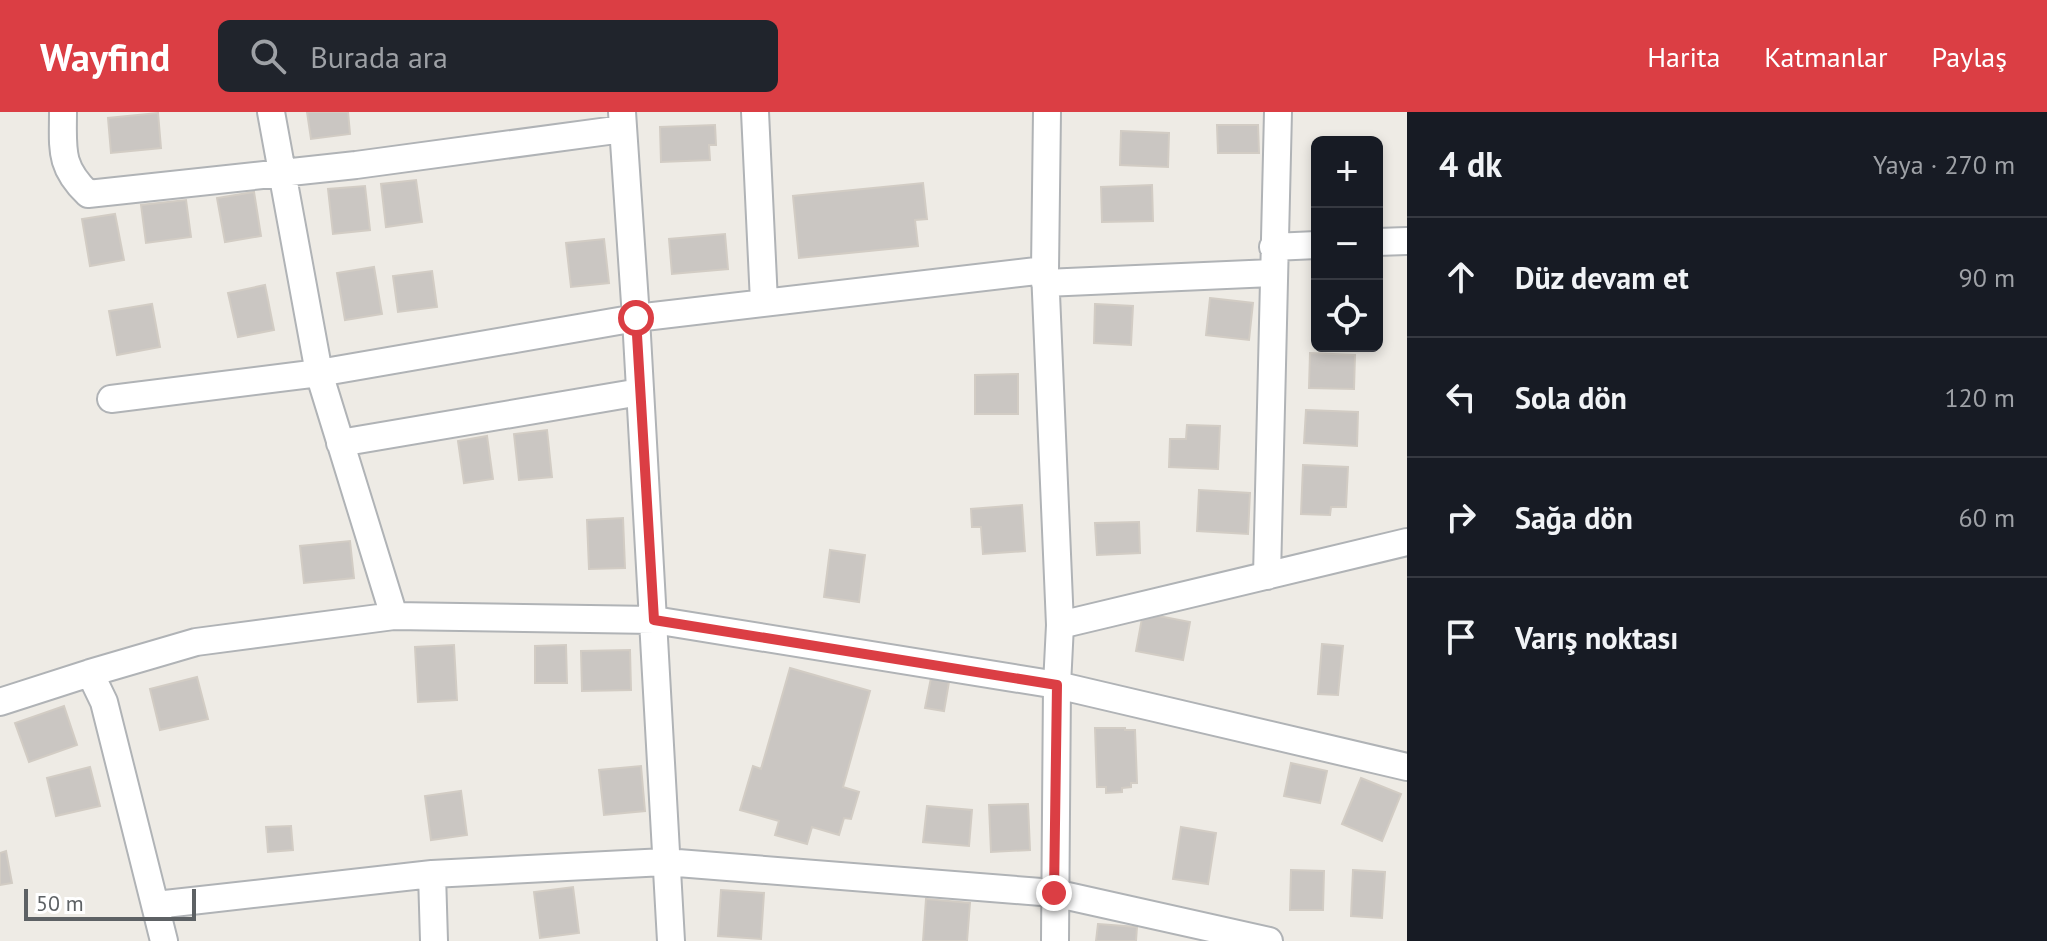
<!DOCTYPE html>
<html lang="tr">
<meta charset="utf-8">
<style>
:root{--surface:#171b24;--page:#20242c;--text:#f1f3f6;--muted:#9ea1a6;--line:#363941;--accent:#db3e44}
body{margin:0;font-family:"PT Sans",sans-serif;background:var(--page);color:var(--text)}
.controls{position:absolute;right:24px;top:24px;display:grid;overflow:hidden;border-radius:12px;box-shadow:0 4px 12px #0003}
.controls button{width:72px;height:72px;display:grid;place-items:center;padding:0;border:0;border-bottom:2px solid var(--line);background:var(--surface);color:var(--text);font:40px sans-serif}
.scale{position:absolute;left:24px;bottom:20px;width:172px;box-sizing:border-box;padding-left:8px;border:4px solid #5d6164;border-top:0;font-size:22px;line-height:28px;white-space:nowrap;color:#5d6164;-webkit-text-stroke:6px #fff;paint-order:stroke}
.stop{position:absolute;width:24px;height:24px;margin:-18px;border:6px solid #db3e44;border-radius:50%;background:#fff}
.stop.end{background:#db3e44;border-color:#fff;box-shadow:0 2px 8px #0008}
.list{margin:0;padding:0;list-style:none}
h2{display:flex;justify-content:space-between;align-items:center;height:104px;margin:0;padding:0 32px;font-size:34px}
h2 small{font-size:26px;font-weight:400;color:var(--muted)}
.list li{display:grid;grid-template-columns:52px 1fr auto;gap:24px;align-items:center;box-sizing:border-box;height:120px;padding:0 32px;border-top:2px solid var(--line)}
.list b{display:block;font-size:30px;white-space:nowrap}
.list em{font-size:26px;font-style:normal;color:var(--muted)}
.icon{flex:none;width:44px;height:44px;fill:none;stroke:currentColor;stroke-width:2;stroke-linecap:round;stroke-linejoin:round}
.map{position:relative;flex:none;width:1407px;height:829px;overflow:hidden}
header{display:flex;align-items:center;gap:48px;box-sizing:border-box;height:112px;padding:0 40px;background:var(--accent);color:#fff}
header strong{font-size:38px}
nav{display:flex;gap:44px;margin-inline-start:auto;font-size:28px}
.search{width:560px;height:72px;background:var(--page);display:flex;align-items:center;gap:20px;box-sizing:border-box;padding:0 28px;border-radius:12px;color:var(--muted);font-size:30px}
main{display:flex}
aside{flex:1;background:var(--surface)}
.map>svg:first-child{display:block}
.building{fill:#cac6c2;stroke:#d2ccc4;stroke-width:2}
.lines{fill:none;stroke-linecap:round;stroke-linejoin:round}
.minor-casing{stroke:#b0b3b6;stroke-width:30}
.minor{stroke:#fff;stroke-width:26}
.route{stroke:#db3e44;stroke-width:10}
</style>
<header>
<strong>Wayfind</strong>
<div class="search"><svg class="icon" aria-label="search" viewBox="0 0 24 24"><circle cx="10" cy="10" r="6"/><path d="M15 15l6 6"/></svg>Burada ara</div>
<nav><a>Harita</a><a>Katmanlar</a><a>Paylaş</a></nav>
</header>
<main>
<div class="map">
<svg width="1407" height="829" viewBox="0 0 1407 829">
<rect width="100%" height="100%" fill="#eeebe5"/>
<!-- building -->
<path class="building" d="M307 0H348L350 22 311 27Z
M158 1 161 36 111 41 108 6Z
M715 13 716 33H709L710 48 661 50 660 15Z
M1217 13H1258L1259 41H1218Z
M1121 19 1169 21 1168 55 1120 53Z
M416 68 422 110 386 115 381 72Z
M923 71 927 107 915 108 918 134 799 146 793 84Z
M1152 73 1153 109 1102 110 1101 75Z
M365 74 370 118 333 122 328 77Z
M254 80 261 124 225 130 217 86Z
M186 88 191 125 146 131 141 93Z
M115 102 124 148 90 154 82 107Z
M725 122 728 157 672 162 669 127Z
M604 127 609 171 571 175 566 131Z
M374 155 382 202 345 208 337 161Z
M432 159 437 195 398 200 393 164Z
M265 173 274 218 238 225 228 181Z
M1210 186 1253 191 1249 228 1206 223Z
M152 192 160 235 117 243 109 199Z
M1095 192 1133 194 1131 233 1094 231Z
M1310 241 1355 243 1354 277 1309 276Z
M1018 262V302H975V263Z
M1306 298 1358 300 1357 334 1304 331Z
M1187 313 1220 314 1218 357 1169 355 1170 327H1186Z
M547 318 552 365 519 368 514 322Z
M487 324 493 367 464 371 458 329Z
M1303 353 1348 355 1346 395H1331L1330 403 1301 402Z
M1199 378 1250 381 1248 422 1197 419Z
M1022 393 1025 439 983 442 981 415H972L971 397Z
M623 406 625 456 589 457 587 408Z
M1139 410 1140 441 1097 443 1095 411Z
M350 429 354 466 304 471 300 434Z
M830 438 865 443 859 490 824 485Z
M1143 501 1190 510 1183 548 1136 539Z
M1322 532 1343 534 1338 583 1318 582Z
M454 533 457 588 418 590 415 535Z
M566 533 567 571H535V534Z
M630 538 631 578 582 579 581 539Z
M790 556 870 579 843 675 859 680 851 707 844 706 839 723 812 715 807 732 775 723 779 709 740 698 753 654 761 657Z
M932 561 950 564 944 599 925 596Z
M197 565 208 607 160 618 150 577Z
M64 594 77 633 29 650 15 611Z
M1095 616H1125V618H1135L1137 671H1131V675L1122 676V680L1106 681V675H1097Z
M1291 651 1327 659 1320 691 1284 684Z
M641 654 645 699 604 703 599 658Z
M90 655 100 694 56 704 47 666Z
M1361 666 1401 682 1382 729 1342 712Z
M461 679 467 723 431 728 425 684Z
M1028 692 1030 738 991 740 989 693Z
M927 694 972 698 969 734 923 730Z
M291 714 293 738 268 740 266 715Z
M1181 715 1216 721 1208 772 1173 767Z
M6 739 12 771 0 773V741Z
M1291 758 1324 759 1323 798H1290Z
M1353 758 1385 760 1382 806 1351 804Z
M573 775 579 821 540 826 534 780Z
M721 778 764 781 761 827 718 824Z
M926 787 970 791 967 829H923Z
M1098 812 1137 815 1136 829H1096Z"/>
<g class="lines">
<!-- minor casing -->
<g class="minor-casing">
<path id="minor" d="M63 0C63 37 59 54 88 82L356 53 623 17
M271 0 319 261 394 504
M622 0 636 206 671 829
M755 0 764 190
M1047 0 1045 158 1060 513 1057 573 1055 829
M1377 130 1407 129
M1273 135 1317 133
M1045 171 1273 161
M111 287 319 261 636 206 1045 158
M340 331 640 280
M1267 464 1278 0
M1060 513 1407 430
M0 590 90 561
M432 762 434 829
M156 793 432 762 665 750 1054 781 1269 829
M164 829 104 590 90 561 196 530 394 504 654 508 1057 573 1407 655"/>
</g>
<!-- minor -->
<use href="#minor" class="minor"/>
</g>
<g class="lines">
<!-- route -->
<path class="route" d="M636 206 654 508 1057 573 1054 781"/>
</g>
</svg>
<div class="controls">
<button>+</button>
<button>−</button>
<button><svg class="icon" aria-label="locate" viewBox="0 0 24 24"><circle cx="12" cy="12" r="6"/><path d="M12 2v4M12 18v4M2 12h4M18 12h4"/></svg></button>
</div>
<div class="scale">50 m</div>
<div class="stop" style="left:636px;top:206px"></div>
<div class="stop end" style="left:1054px;top:781px"></div>
</div>
<aside>
<h2>4 dk<small>Yaya · 270 m</small></h2>
<ul class="list">
<li><svg class="icon" aria-label="ahead" viewBox="0 0 24 24"><path d="M12 20V5M6 11l6-6 6 6"/></svg><div><b>Düz devam et</b></div><em>90 m</em></li>
<li><svg class="icon" aria-label="left" viewBox="0 0 24 24"><path d="M17 20v-9H6M10 6l-5 5 5 5"/></svg><div><b>Sola dön</b></div><em>120 m</em></li>
<li><svg class="icon" aria-label="right" viewBox="0 0 24 24"><path d="M7 20v-9h11M14 6l5 5-5 5"/></svg><div><b>Sağa dön</b></div><em>60 m</em></li>
<li><svg class="icon" aria-label="arrive" viewBox="0 0 24 24"><path d="M6 21V4h12l-3 4 3 4H6"/></svg><div><b>Varış noktası</b></div></li>
</ul>
</aside>
</main>
